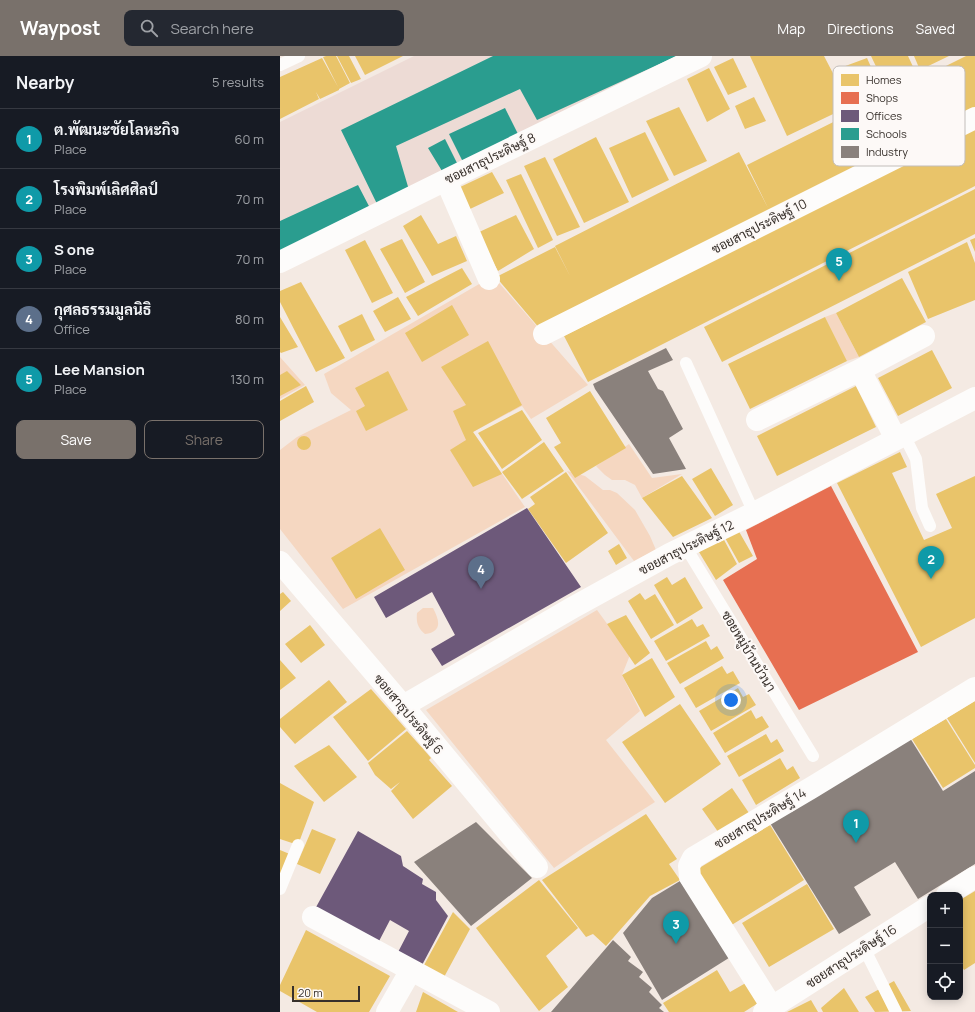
<!DOCTYPE html>
<meta charset="utf-8">
<style>
:root{--surface:#171b24;--page:#242831;--text:#f1f3f6;--muted:#9ea1a6;--line:#363941;--accent:#79716b}
body{margin:0;font-family:Manrope,Sarabun,sans-serif;background:var(--page);color:var(--text)}
.controls{position:absolute;right:12px;bottom:12px;display:grid;overflow:hidden;border-radius:8px;box-shadow:0 2px 10px #0003}
.controls button{width:36px;height:36px;display:grid;place-items:center;padding:0;border:0;border-bottom:1px solid var(--line);background:var(--surface);color:var(--text);font:20px sans-serif}
.scale{position:absolute;left:12px;bottom:10px;width:68px;box-sizing:border-box;padding-left:4px;border:2px solid #37302b;border-top:0;font-size:11px;line-height:14px;white-space:nowrap;color:#37302b;-webkit-text-stroke:3px #fdf9f7;paint-order:stroke}
.you{position:absolute;left:451px;top:644px;width:14px;height:14px;margin:-10px;border:3px solid #fff;border-radius:50%;background:#1a73e8;box-shadow:0 0 0 6px #1a73e833}
.badge{display:grid;place-items:center;width:26px;height:26px;border-radius:50%;background:var(--accent);color:#fff;font-size:13px;font-weight:700}
.pin{position:absolute;translate:-50% -33px;filter:drop-shadow(0 1px 2px #0008)}
.pin::after{content:'';position:absolute;top:21px;width:14px;height:12px;background:inherit;clip-path:polygon(0 0,100% 0,50% 100%)}
.list{margin:0;padding:0;list-style:none}
h2{display:flex;justify-content:space-between;align-items:center;height:52px;margin:0;padding:0 16px;font-size:17px}
h2 small{font-size:13px;font-weight:400;color:var(--muted)}
.list li{display:grid;grid-template-columns:26px 1fr auto;gap:12px;align-items:center;box-sizing:border-box;height:60px;padding:0 16px;border-top:1px solid var(--line)}
.list b{display:block;font-size:15px;white-space:nowrap}
.list p{margin:0;font-size:13px;white-space:nowrap;color:var(--muted)}
.list em{font-size:13px;font-style:normal;color:var(--muted)}
.actions{display:flex;gap:8px;padding:12px 16px}
.actions a{flex:1;padding:9px 0;border:1px solid var(--accent);border-radius:8px;text-align:center;font-size:14px;color:var(--accent)}
.actions .main{background:var(--accent);color:#fff}
.icon{flex:none;width:22px;height:22px;fill:none;stroke:currentColor;stroke-width:2;stroke-linecap:round;stroke-linejoin:round}
.map{position:relative;flex:none;width:695px;height:956px;overflow:hidden}
header{display:flex;align-items:center;gap:24px;box-sizing:border-box;height:56px;padding:0 20px;background:var(--accent);color:#fff}
header strong{font-size:19px}
nav{display:flex;gap:22px;margin-inline-start:auto;font-size:14px}
.search{width:280px;height:36px;background:var(--page);display:flex;align-items:center;gap:10px;box-sizing:border-box;padding:0 14px;border-radius:8px;color:var(--muted);font-size:15px}
main{display:flex}
aside{flex:1;background:var(--surface)}
.map>svg:first-child{display:block}
.education{fill:#eddbd5}
.green{fill:#f5d7c1}
.homes{fill:#e9c46a}
.shops{fill:#e76f51}
.offices{fill:#6d597a}
.schools{fill:#2a9d8f}
.industry{fill:#8a817c}
.lines{fill:none;stroke-linecap:round;stroke-linejoin:round}
.lane{stroke:#fdfcfb;stroke-width:12}
.street{stroke:#fdfcfb;stroke-width:22}
.labels{text-anchor:middle;stroke-width:4;stroke-linejoin:round;paint-order:stroke}
.street-label{font-size:13px;fill:#37302b;stroke:#fdf9f7}
.key{fill:#fdf9f7;stroke:#c2bdba;stroke-width:1}
.key-label{font-size:11px;fill:#37302b}
</style>
<header>
<strong>Waypost</strong>
<div class="search"><svg class="icon" aria-label="search" viewBox="0 0 24 24"><circle cx="10" cy="10" r="6"/><path d="M15 15l6 6"/></svg>Search here</div>
<nav><a>Map</a><a>Directions</a><a>Saved</a></nav>
</header>
<main>
<aside>
<h2>Nearby<small>5 results</small></h2>
<ul class="list">
<li><span class="badge" style="background:#0f9aa8">1</span><div><b>ต.พัฒนะชัยโลหะกิจ</b><p>Place</p></div><em>60 m</em></li>
<li><span class="badge" style="background:#0f9aa8">2</span><div><b>โรงพิมพ์เลิศศิลป์</b><p>Place</p></div><em>70 m</em></li>
<li><span class="badge" style="background:#0f9aa8">3</span><div><b>S one</b><p>Place</p></div><em>70 m</em></li>
<li><span class="badge" style="background:#5c6f8a">4</span><div><b>กุศลธรรมมูลนิธิ</b><p>Office</p></div><em>80 m</em></li>
<li><span class="badge" style="background:#0f9aa8">5</span><div><b>Lee Mansion</b><p>Place</p></div><em>130 m</em></li>
</ul>
<div class="actions"><a class="main">Save</a><a>Share</a></div>
</aside>
<div class="map">
<svg width="695" height="956" viewBox="0 0 695 956">
<rect width="100%" height="100%" fill="#f4eae3"/>
<!-- education -->
<path class="education" d="M134 0H403L0 198V66Z"/>
<!-- green -->
<path class="green" d="M213 220 308 329 251 363 242 350 193 376 245 451 63 553 0 473V394L17 381 71 354 51 337 44 318Z
M556 257 579 301 567 305 545 261Z
M0 301 25 329 0 343Z
M349 388 372 422 402 418 362 442 355 429 345 424H332L325 419 316 410Z
M287 415 305 420 323 434H330L337 437 355 454 370 480 376 494 354 505Z
M143 552H153C160 565 162 576 145 578 138 572 136 567 137 557Z
M317 554 350 599 342 619 360 655 326 684 375 746 304 791 274 812 146 654Z"/>
<!-- homes -->
<path class="homes" d="M46 0H56L70 27 59 33V34L40 43 36 36 39 43 0 63V21L42 2 58 31 43 1Z
M57 0H69L81 23 71 27Z
M75 0H123L85 19Z
M470 0H544L570 50 507 80Z
M591 0H628L635 15 603 25Z
M634 0H669L640 14Z
M686 0H695V53L260 273 216 221 275 191 290 220 275 190 459 96 488 152 467 109Z
M453 2 467 31 448 39 434 11Z
M587 2 599 29 570 41 560 12Z
M429 12 450 53 427 66 407 23Z
M474 41 486 65 465 73 455 50Z
M399 51 427 105 394 120 366 65Z
M695 72V130L308 326 284 280Z
M365 76 389 124 352 142 329 92Z
M316 81 349 146 304 167 273 103Z
M265 101 300 171 277 180 244 110Z
M212 116 224 137 190 153 178 132Z
M241 118 273 184 258 192 226 124Z
M695 133V178L442 306 424 271Z
M141 159 158 188 176 180 187 205 152 220 123 170Z
M236 159 254 193 218 215 197 177Z
M695 182V196L690 184Z
M122 183 145 226 125 237 100 193Z
M85 184 113 237 92 247 65 194Z
M687 186 695 207V244L648 263 628 216Z
M182 212 192 228 138 260 126 241Z
M622 222 646 266 579 301 556 257Z
M21 226 65 302 36 316 0 246V235Z
M118 241 131 263 105 276 93 255Z
M172 249 189 279 142 306 125 277Z
M82 258 95 284 71 296 58 270Z
M0 261 18 291 1 297 0 296Z
M545 261 567 305 470 353 448 308Z
M208 285 242 349 193 376 222 418 193 431 170 394 186 384 173 355 186 349 161 311Z
M652 294 672 332 618 360 598 322Z
M7 315 21 329 0 340V319Z
M108 315 128 354 86 375 76 355 85 350 75 332Z
M26 330 34 346 0 365V345Z
M576 330 596 371 497 420 477 380Z
M310 335 346 392 295 422 274 391 281 387 266 362Z
M242 354 262 384 222 413 198 377Z
M17 387a7 7 0 1 1 14 0a7 7 0 1 1-14 0Z
M264 386 284 415 242 443 222 416Z
M620 396 627 411 612 417 644 484 672 472 656 438 695 420V562L641 591 557 427Z
M431 412 453 449 435 460 412 423Z
M286 416 328 477 286 507 248 453 255 448 250 441Z
M402 420 432 462 393 481 362 442Z
M100 472 125 514 76 543 51 502Z
M457 472 473 500 459 507 444 480Z
M443 482 457 508 436 524 419 496Z
M339 488 347 502 336 509 328 495Z
M387 521 392 529 405 521 423 552 397 568 374 529Z
M3 536 11 545 0 555V538Z
M360 537 365 544 375 538 394 569 371 583 348 545Z
M346 559 370 597 355 609 327 568Z
M412 563 417 571 423 568 430 580 386 605 374 585Z
M30 569 45 589 21 607 5 588Z
M426 585 431 594 437 590 444 602 400 628 387 607Z
M372 602 395 641 365 661 342 619Z
M0 604 16 622 0 634Z
M442 610 447 618 453 615 460 627 416 652 404 632Z
M49 624 67 646 15 688 0 671V663Z
M458 632 463 641 469 638 476 649 431 675 419 655Z
M91 633 126 673 88 705 53 661Z
M695 645V707L667 662Z
M400 648 441 708 385 747 342 686Z
M471 654 476 663 482 660 489 671 445 697 433 677Z
M666 663 695 709V712L663 732 632 683Z
M127 675 145 695 151 702 149 704 172 730 133 763 111 735 120 726 111 733 95 719 88 707Z
M486 678 491 687 497 683 504 695 459 721 447 700Z
M49 689 77 721 44 746 14 710Z
M500 702 507 714 513 710 520 722 476 749 462 724Z
M0 727 34 746 18 789 0 783Z
M452 732 469 757 441 780 422 753Z
M366 758 397 803 389 808 400 824 370 840 326 890 313 878 306 881 262 824Z
M490 769 524 824 489 846 482 834 489 846 450 870 416 814Z
M32 773 56 783 40 818 17 808Z
M0 794 12 799 0 826Z
M259 824 298 872 266 900 288 931 259 955 196 872Z
M527 828 554 873 489 911 462 867Z
M695 835V907L684 914 680 907V844Z
M173 856 190 873 163 923 143 911Z
M26 874 110 920 89 956H37L0 935V929Z
M437 914 450 936 471 924 483 944 464 956H389L383 947Z
M614 925 631 955 595 956 585 941Z
M564 932 579 956H543L541 952Z
M143 936 178 956H136Z
M531 944 538 956H507Z"/>
<!-- shops -->
<path class="shops" d="M551 430 638 596 519 654 443 524 477 503 466 474Z"/>
<!-- offices -->
<path class="offices" d="M247 452 301 531 162 610 151 593 175 579 152 536 106 562 94 541Z
M78 775 121 800 123 810 143 823 142 828 156 836V844L168 860 141 911 116 900 129 875 110 864 97 889 35 853Z"/>
<!-- schools -->
<path class="schools" d="M213 0H397L257 64 240 33 116 90 129 134 98 150 61 74Z
M225 52 238 78 183 106 169 78Z
M165 83 177 107 162 115 148 92Z
M78 129 91 154 0 198V165Z"/>
<!-- industry -->
<path class="industry" d="M386 292 393 304 368 315 378 333 383 335 403 373 389 382 406 413 373 418 315 333 313 328Z
M630 682 663 735 695 715V808L638 843 615 806 574 831 591 859 559 878 490 767Z
M196 766 252 822 191 870 134 806Z
M400 825 452 900 382 944 343 877 372 842Z
M333 884 351 901 348 905 363 916 359 921 372 932 369 936 382 949 379 952 384 956H271Z"/>
<g class="lines">
<!-- lane -->
<path class="lane" d="M0 9 19 0
M406 307 474 457
M624 379 636 403 642 452 650 470
M405 490 533 700
M0 833 18 789
M584 892 616 956"/>
<!-- street -->
<path class="street" d="M166 124 209 223
M0 206 166 124 421 0
M264 278 695 62
M580 314 616 383
M477 364 580 314 644 280
M0 506 123 650 257 811
M123 650 292 552 390 498 474 457 695 342
M667 839 695 821
M33 861 209 956
M492 951 410 821 409 810 413 802 531 732 695 632
M107 956 131 914
M484 956 650 850"/>
</g>
<g class="labels">
<!-- street labels -->
<g class="street-label">
<text transform="translate(210 102) rotate(-26)" y="5">ซอยสาธุประดิษฐ์ 8</text>
<text transform="translate(479 170) rotate(-27)" y="5">ซอยสาธุประดิษฐ์ 10</text>
<text transform="translate(406 491) rotate(-27)" y="5">ซอยสาธุประดิษฐ์ 12</text>
<text transform="translate(469 595) rotate(59)" y="5">ซอยหมู่บ้านบัวนา</text>
<text transform="translate(129 658) rotate(50)" y="5">ซอยสาธุประดิษฐ์ 6</text>
<text transform="translate(480 762) rotate(-31)" y="5">ซอยสาธุประดิษฐ์ 14</text>
<text transform="translate(571 900) rotate(-33)" y="5">ซอยสาธุประดิษฐ์ 16</text>
</g>
</g>
<!-- legend -->
<rect x="553" y="10" width="132" height="100" rx="6" class="key"/>
<rect x="561" y="18" width="18" height="12" fill="#e9c46a"/>
<rect x="561" y="36" width="18" height="12" fill="#e76f51"/>
<rect x="561" y="54" width="18" height="12" fill="#6d597a"/>
<rect x="561" y="72" width="18" height="12" fill="#2a9d8f"/>
<rect x="561" y="90" width="18" height="12" fill="#8a817c"/>
<g class="key-label">
<text x="586" y="28">Homes</text>
<text x="586" y="46">Shops</text>
<text x="586" y="64">Offices</text>
<text x="586" y="82">Schools</text>
<text x="586" y="100">Industry</text>
</g>
</svg>
<div class="controls">
<button>+</button>
<button>−</button>
<button><svg class="icon" aria-label="locate" viewBox="0 0 24 24"><circle cx="12" cy="12" r="6"/><path d="M12 2v4M12 18v4M2 12h4M18 12h4"/></svg></button>
</div>
<div class="scale">20 m</div>
<div class="you"></div>
<div class="pin badge" style="left:576px;top:787px;background:#0f9aa8">1</div>
<div class="pin badge" style="left:651px;top:523px;background:#0f9aa8">2</div>
<div class="pin badge" style="left:396px;top:888px;background:#0f9aa8">3</div>
<div class="pin badge" style="left:201px;top:533px;background:#5c6f8a">4</div>
<div class="pin badge" style="left:559px;top:225px;background:#0f9aa8">5</div>
</div>
</main>
